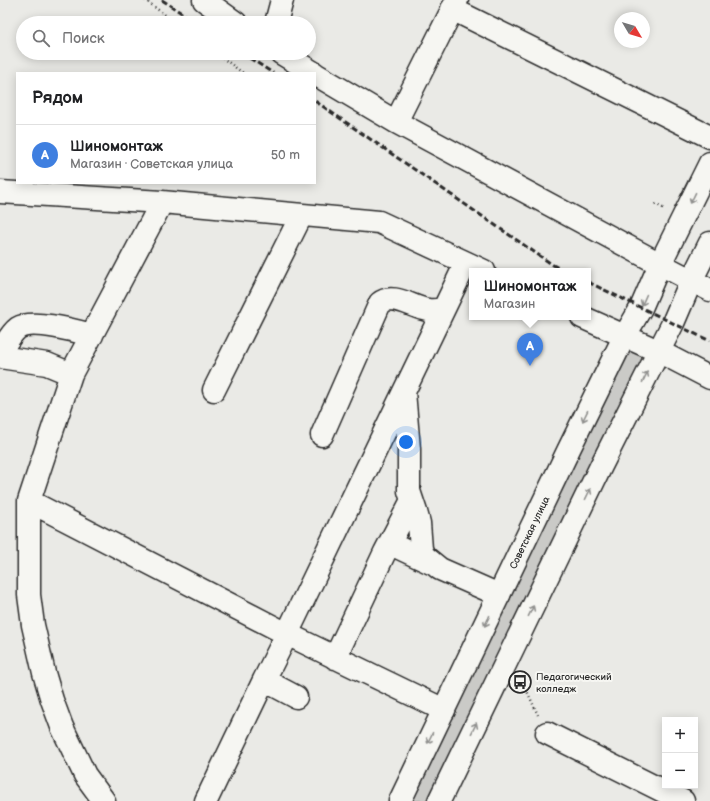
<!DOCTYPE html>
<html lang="ru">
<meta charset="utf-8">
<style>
:root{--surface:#fff;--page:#f6f6f6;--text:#202124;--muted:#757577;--line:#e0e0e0;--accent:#111827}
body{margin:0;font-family:"Balsamiq Sans",sans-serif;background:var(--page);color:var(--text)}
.controls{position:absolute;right:12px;bottom:12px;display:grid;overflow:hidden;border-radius:0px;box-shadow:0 2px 10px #0003}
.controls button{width:36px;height:36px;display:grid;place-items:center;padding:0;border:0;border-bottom:1px solid var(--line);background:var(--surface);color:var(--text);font:20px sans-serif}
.compass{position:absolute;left:614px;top:12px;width:36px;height:36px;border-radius:50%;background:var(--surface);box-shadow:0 2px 10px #0003;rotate:128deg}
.you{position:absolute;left:406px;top:442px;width:14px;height:14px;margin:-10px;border:3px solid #fff;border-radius:50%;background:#1a73e8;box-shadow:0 0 0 6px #1a73e833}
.badge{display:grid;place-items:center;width:26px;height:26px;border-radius:50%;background:var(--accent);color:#fff;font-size:13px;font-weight:700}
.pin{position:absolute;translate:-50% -33px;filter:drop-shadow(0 1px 2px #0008)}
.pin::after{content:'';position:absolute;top:21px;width:14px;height:12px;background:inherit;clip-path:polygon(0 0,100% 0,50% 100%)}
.popup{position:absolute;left:469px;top:268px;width:122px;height:52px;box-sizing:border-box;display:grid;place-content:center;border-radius:0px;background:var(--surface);filter:drop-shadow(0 1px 3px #0005);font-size:13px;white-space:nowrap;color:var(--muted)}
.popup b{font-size:15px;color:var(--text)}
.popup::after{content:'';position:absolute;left:50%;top:100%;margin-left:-8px;border:8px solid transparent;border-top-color:var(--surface)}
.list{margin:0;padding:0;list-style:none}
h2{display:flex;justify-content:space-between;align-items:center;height:52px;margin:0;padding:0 16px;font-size:17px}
h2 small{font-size:13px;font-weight:400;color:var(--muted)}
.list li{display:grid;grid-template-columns:26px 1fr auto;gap:12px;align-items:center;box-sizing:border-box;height:60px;padding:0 16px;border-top:1px solid var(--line)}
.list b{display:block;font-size:15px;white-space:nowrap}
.list p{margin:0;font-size:13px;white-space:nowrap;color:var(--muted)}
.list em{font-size:13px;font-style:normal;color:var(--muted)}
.icon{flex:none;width:22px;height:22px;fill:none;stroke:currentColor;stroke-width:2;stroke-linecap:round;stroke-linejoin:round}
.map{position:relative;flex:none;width:710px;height:801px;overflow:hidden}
.search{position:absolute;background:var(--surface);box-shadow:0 2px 10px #0003;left:16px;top:16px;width:300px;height:44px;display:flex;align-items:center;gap:10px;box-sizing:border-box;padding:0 14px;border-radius:22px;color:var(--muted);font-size:15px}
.panel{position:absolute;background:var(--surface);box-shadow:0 2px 10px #0003;left:16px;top:72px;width:300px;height:112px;border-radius:0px}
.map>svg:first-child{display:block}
.green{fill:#cacac7;stroke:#7a7a79}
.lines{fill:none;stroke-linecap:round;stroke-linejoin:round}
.minor-casing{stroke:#2b2b2b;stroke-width:25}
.major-casing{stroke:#2b2b2b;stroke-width:25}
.path{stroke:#2b2b2b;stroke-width:2.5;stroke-dasharray:1 3;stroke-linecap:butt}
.minor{stroke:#f6f6f2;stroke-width:22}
.major{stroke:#f6f6f2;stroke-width:22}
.rail{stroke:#2b2b2b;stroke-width:3;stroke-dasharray:6 3;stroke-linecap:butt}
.oneway{stroke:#90908e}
.labels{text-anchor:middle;stroke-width:4;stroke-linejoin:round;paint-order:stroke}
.street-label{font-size:10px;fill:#2b2b2b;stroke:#f6f6f2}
.poi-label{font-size:10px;fill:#2b2b2b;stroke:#f6f6f2;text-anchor:start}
</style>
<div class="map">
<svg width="710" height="801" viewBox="0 0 710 801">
<rect width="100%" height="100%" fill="#eaeae6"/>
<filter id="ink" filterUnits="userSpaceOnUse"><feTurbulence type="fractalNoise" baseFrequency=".025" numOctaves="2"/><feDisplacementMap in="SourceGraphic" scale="8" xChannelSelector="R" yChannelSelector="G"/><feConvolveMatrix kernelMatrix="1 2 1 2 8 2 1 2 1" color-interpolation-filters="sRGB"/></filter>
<g filter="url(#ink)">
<!-- green -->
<path class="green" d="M633 350 644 356 645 360 432 801H411L628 351Z"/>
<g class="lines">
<!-- minor casing -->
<g class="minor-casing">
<path id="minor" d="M204 0 236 23
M452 9 710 137
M276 23 282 0
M281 53 314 73
M315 74 396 122 660 264
M396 122 457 0
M0 192 162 202 379 222 484 271
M582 317 658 351 710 378
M0 353C5 345 10 334 18 328 32 319 76 331 92 335
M0 357 47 364 71 374
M214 390 301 216
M404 392 409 449V491L416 512 419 523 421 549 424 556 440 569 499 595
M322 435 380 303C393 292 413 308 428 310 433 311 438 310 443 309
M29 501 287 634 444 710
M385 552 412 500
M335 658 385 552 390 547 395 546 431 563
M264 680 287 634 466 263
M547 733 683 801
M104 801 85 775 62 727 52 700 44 673 33 625 29 595V501L71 374 162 202
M206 801 264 680 296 697"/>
</g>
<!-- major casing -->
<g class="major-casing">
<g id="major">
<path d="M660 264 710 290"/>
<path id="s1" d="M400 801 568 451 624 337 641 308 660 264 710 163"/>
<path d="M439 801 601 466 673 323 691 281 710 243"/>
</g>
</g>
<!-- path -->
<path class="path" d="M145 0 176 23
M216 53 243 73
M655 204 665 209
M521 678 538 715"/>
<!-- minor -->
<use href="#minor" class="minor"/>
<!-- major -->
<use href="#major" class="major"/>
<!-- rail -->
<path class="rail" d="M162 0 197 23
M242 53 273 73
M315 101 553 265 565 271
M588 282 710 341"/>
</g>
<!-- one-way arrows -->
<defs><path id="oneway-shaft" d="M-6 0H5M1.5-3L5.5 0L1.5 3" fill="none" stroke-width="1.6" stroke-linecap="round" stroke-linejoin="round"/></defs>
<g class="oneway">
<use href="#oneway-shaft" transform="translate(693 198) rotate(116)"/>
<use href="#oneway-shaft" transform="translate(644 300) rotate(114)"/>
<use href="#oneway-shaft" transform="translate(645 377) rotate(-64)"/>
<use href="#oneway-shaft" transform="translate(585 416) rotate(116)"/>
<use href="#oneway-shaft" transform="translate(588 494) rotate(-64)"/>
<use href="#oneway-shaft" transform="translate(531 611) rotate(-64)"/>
<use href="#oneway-shaft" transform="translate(487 621) rotate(116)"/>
<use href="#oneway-shaft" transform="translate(474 728) rotate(-64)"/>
<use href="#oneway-shaft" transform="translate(430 738) rotate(116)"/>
</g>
</g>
<!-- icons -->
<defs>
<g id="bus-ring" transform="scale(1.15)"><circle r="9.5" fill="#f6f6f2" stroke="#2b2b2b" stroke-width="1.5"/><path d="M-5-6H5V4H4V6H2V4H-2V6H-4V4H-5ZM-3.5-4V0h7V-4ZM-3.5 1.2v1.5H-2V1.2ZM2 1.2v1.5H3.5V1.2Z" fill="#2b2b2b"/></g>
</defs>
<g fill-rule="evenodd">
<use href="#bus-ring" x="520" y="682"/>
</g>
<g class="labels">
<!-- street labels -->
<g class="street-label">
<text dy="4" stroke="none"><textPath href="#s1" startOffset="298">Советская улица</textPath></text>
</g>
<!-- poi labels -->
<g class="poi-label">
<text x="536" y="680">Педагогический<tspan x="536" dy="12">колледж</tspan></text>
</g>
</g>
</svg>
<div class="controls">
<button>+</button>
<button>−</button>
</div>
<svg class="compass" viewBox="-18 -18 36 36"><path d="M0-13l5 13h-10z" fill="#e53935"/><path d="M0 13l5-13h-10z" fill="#757577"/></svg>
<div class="you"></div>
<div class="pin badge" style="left:530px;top:366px;background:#3f7fe0">A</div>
<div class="popup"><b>Шиномонтаж</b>Магазин</div>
<div class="search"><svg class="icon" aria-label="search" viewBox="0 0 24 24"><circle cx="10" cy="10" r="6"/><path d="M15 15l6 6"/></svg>Поиск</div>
<section class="panel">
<h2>Рядом<small></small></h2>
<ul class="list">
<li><span class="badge" style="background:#3f7fe0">A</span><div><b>Шиномонтаж</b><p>Магазин · Советская улица</p></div><em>50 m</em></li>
</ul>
</section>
</div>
